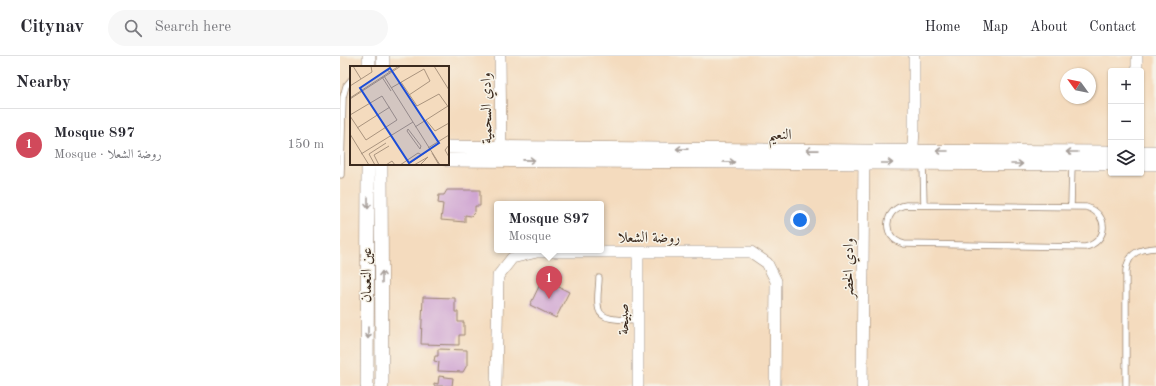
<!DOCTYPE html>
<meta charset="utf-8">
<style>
:root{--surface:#fff;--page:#f7f7f7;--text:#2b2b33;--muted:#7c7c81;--line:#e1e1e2;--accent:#d1495b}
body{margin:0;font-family:"Old Standard TT",Amiri,serif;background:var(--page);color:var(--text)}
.controls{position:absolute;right:12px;top:12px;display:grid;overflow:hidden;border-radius:4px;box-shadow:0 1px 3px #0004}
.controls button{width:36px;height:36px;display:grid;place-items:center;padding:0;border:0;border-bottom:1px solid var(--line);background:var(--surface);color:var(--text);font:20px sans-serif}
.compass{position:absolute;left:720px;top:12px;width:36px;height:36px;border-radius:50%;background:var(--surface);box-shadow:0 1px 3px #0004;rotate:303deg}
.you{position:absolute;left:460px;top:164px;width:14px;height:14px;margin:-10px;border:3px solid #fff;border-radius:50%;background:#1a73e8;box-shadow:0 0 0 6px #1a73e833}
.badge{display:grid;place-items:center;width:26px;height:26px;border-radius:50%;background:var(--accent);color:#fff;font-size:13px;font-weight:700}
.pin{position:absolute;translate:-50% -33px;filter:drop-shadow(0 1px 2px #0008)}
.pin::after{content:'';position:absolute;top:21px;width:14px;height:12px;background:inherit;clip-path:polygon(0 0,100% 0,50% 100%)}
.popup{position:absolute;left:154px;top:145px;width:110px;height:52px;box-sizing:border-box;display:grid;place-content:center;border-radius:4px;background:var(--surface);filter:drop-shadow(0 1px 3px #0005);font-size:13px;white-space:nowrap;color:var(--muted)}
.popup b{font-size:15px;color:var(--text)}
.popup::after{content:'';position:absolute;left:50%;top:100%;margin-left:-8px;border:8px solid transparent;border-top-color:var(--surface)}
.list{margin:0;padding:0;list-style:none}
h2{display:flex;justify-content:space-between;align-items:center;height:52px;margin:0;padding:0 16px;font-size:17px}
h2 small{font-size:13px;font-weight:400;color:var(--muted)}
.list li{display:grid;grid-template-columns:26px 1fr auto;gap:12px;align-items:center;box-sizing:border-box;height:72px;padding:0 16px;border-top:1px solid var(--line)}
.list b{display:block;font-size:15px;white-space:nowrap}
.list p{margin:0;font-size:13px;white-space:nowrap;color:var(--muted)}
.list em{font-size:13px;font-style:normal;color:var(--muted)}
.icon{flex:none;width:22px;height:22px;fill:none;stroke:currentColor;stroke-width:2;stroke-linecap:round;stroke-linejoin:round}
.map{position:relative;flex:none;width:816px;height:330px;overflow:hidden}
header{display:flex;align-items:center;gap:24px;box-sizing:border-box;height:56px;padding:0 20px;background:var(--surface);border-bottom:1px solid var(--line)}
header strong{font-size:19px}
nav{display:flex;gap:22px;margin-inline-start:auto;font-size:14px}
.search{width:280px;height:36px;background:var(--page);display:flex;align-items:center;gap:10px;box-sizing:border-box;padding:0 14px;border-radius:22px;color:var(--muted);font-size:15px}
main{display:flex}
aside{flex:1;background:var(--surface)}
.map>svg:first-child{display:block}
.building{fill:#cea2d1}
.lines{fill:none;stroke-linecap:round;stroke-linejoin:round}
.service-casing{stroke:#98826e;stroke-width:7}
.minor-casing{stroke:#98826e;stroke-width:12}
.tertiary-casing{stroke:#98826e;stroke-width:14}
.service{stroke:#fff;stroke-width:5.5}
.minor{stroke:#fff;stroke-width:11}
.tertiary{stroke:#fff;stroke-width:13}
.oneway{stroke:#a79f9a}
.labels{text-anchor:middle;stroke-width:3;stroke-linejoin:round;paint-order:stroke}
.street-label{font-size:15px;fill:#3b2a1e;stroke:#f7f3e8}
.inset-road{fill:none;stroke:#aa947e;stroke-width:1}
.view{fill:#1d4ed8;fill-opacity:0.15;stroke:#1d4ed8;stroke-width:2}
.inset-edge{fill:none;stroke:#3b2a1e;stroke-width:2}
</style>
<header>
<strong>Citynav</strong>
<div class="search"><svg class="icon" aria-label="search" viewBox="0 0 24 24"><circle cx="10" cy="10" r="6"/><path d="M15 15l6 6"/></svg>Search here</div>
<nav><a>Home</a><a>Map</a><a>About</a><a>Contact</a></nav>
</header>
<main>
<aside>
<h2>Nearby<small></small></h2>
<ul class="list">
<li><span class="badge">1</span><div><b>Mosque 897</b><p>Mosque · روضة الشعلا</p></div><em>150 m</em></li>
</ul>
</aside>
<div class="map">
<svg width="816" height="330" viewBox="0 0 816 330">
<rect width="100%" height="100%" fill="#f7f3e8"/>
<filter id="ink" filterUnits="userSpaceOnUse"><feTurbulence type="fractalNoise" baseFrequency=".025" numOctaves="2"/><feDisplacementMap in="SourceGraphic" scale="8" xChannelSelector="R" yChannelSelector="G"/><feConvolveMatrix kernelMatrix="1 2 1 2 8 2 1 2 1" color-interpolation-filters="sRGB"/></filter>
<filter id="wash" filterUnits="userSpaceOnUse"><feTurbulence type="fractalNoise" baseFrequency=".012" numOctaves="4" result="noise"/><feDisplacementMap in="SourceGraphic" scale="16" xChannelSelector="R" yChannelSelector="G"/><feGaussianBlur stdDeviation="0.9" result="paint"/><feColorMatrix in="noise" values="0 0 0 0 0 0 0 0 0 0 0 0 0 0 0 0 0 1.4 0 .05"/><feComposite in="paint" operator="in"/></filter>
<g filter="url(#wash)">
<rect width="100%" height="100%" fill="#f4dbbe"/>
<g id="blocks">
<!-- building -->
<path class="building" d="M107 134H140V150H135V156L131 160 125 159V166L101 164 103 148 98 147 99 139H104Z
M214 215 222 219 217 230 229 236 216 262 190 249 204 220 210 223Z
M83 241 115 242V256H118V266H124V279H119V289L81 288Z
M98 293 127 294V309L123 316 98 315 99 306 94 305 95 300H98Z
M99 320 113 322 112 330H94V327L98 328Z"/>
</g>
</g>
<g filter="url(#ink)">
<use href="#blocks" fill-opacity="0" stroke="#98826e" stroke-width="1"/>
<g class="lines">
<!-- service casing -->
<g class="service-casing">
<path id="service" d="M583 108 584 149
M1 119 3 41 6 30 11 24
M566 149 746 151C770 158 768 186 745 191L564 188C541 182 543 153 566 149Z
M731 151 732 108
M259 222C259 231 256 245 259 254 262 266 288 263 298 264
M786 330V214C789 196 799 193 816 192"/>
</g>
<!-- minor casing -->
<g class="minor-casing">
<path id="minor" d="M160 0 161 99
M797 15V0
M572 103 574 75V0
M156 330 158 220 172 202 197 196H411L427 207 436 225 435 330
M298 330V196
M522 330 524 99"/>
</g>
<!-- tertiary casing -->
<g class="tertiary-casing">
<path id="tertiary" d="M29 11V0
M43 11V0
M108 91 525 95 771 96
M801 96H816
M108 104 524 107 771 108
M41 108 42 330
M801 108H816
M27 330 28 108"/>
</g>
<!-- service -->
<use href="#service" class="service"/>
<!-- minor -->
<use href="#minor" class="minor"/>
<!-- tertiary -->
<use href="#tertiary" class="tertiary"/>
</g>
<!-- one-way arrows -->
<defs><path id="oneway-shaft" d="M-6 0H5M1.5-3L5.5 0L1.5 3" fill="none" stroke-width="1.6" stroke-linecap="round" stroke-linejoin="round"/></defs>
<g class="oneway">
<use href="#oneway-shaft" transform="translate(342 93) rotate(-179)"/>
<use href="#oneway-shaft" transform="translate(472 94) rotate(-179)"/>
<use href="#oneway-shaft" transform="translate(602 95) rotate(-180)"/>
<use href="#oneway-shaft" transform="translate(732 96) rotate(-180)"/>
<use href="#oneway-shaft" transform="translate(189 104) rotate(1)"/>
<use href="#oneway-shaft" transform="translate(389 106) rotate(1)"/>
<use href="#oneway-shaft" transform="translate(547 107)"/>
<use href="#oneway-shaft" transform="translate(677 108)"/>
<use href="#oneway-shaft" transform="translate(28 147) rotate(90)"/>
<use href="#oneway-shaft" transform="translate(42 221) rotate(-90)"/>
<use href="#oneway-shaft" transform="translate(28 277) rotate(90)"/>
</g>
</g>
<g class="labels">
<!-- street labels -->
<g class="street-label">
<text transform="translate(146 52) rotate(-91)" y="5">وادي السحمية</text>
<text transform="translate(440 78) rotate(1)" y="5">النعيم</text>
<text x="309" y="186">روضة الشعلا</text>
<text transform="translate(508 212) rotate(-90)" y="5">وادي الخضر</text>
<text transform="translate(26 219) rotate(-90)" y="5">عين النعمان</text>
<text transform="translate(283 263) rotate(-90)" y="5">صبيحة</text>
</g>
</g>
<!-- overview -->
<g transform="translate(10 10)">
<rect width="99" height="99" fill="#f4dbbe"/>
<path class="inset-road" d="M3 0 11 13M84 0 99 24M29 9 37 4 40 6M34 10 90 99M32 11 41 25M51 16 67 40 89 28 99 42M0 20 22 6 21 0M41 22 74 3 80 15 59 29M0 32 49 0M0 33 51 0M0 49 32 30 47 54 16 74 0 50M76 54 85 65 99 57M65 61 98 40M7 62 40 41M58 63 71 80 70 83 57 65ZM0 68 19 99M99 79 95 84 99 91M78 82 99 69M82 87 89 99M11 88 63 56M25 99 19 88 36 77M29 99 24 89 39 80M36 99 42 95 45 99M50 99 68 87 72 89M57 99 81 83M64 99 78 91 70 99"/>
<path class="view" d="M40 2 89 77 59 97 10 22Z"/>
<rect width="99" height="99" class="inset-edge"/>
</g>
</svg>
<div class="controls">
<button>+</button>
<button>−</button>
<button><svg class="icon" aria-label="layers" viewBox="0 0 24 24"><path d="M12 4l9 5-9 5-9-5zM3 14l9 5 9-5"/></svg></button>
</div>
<svg class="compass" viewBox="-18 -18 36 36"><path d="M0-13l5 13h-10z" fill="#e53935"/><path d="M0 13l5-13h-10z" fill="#7c7c81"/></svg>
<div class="you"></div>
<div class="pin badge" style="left:209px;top:243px">1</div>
<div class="popup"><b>Mosque 897</b>Mosque</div>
</div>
</main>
